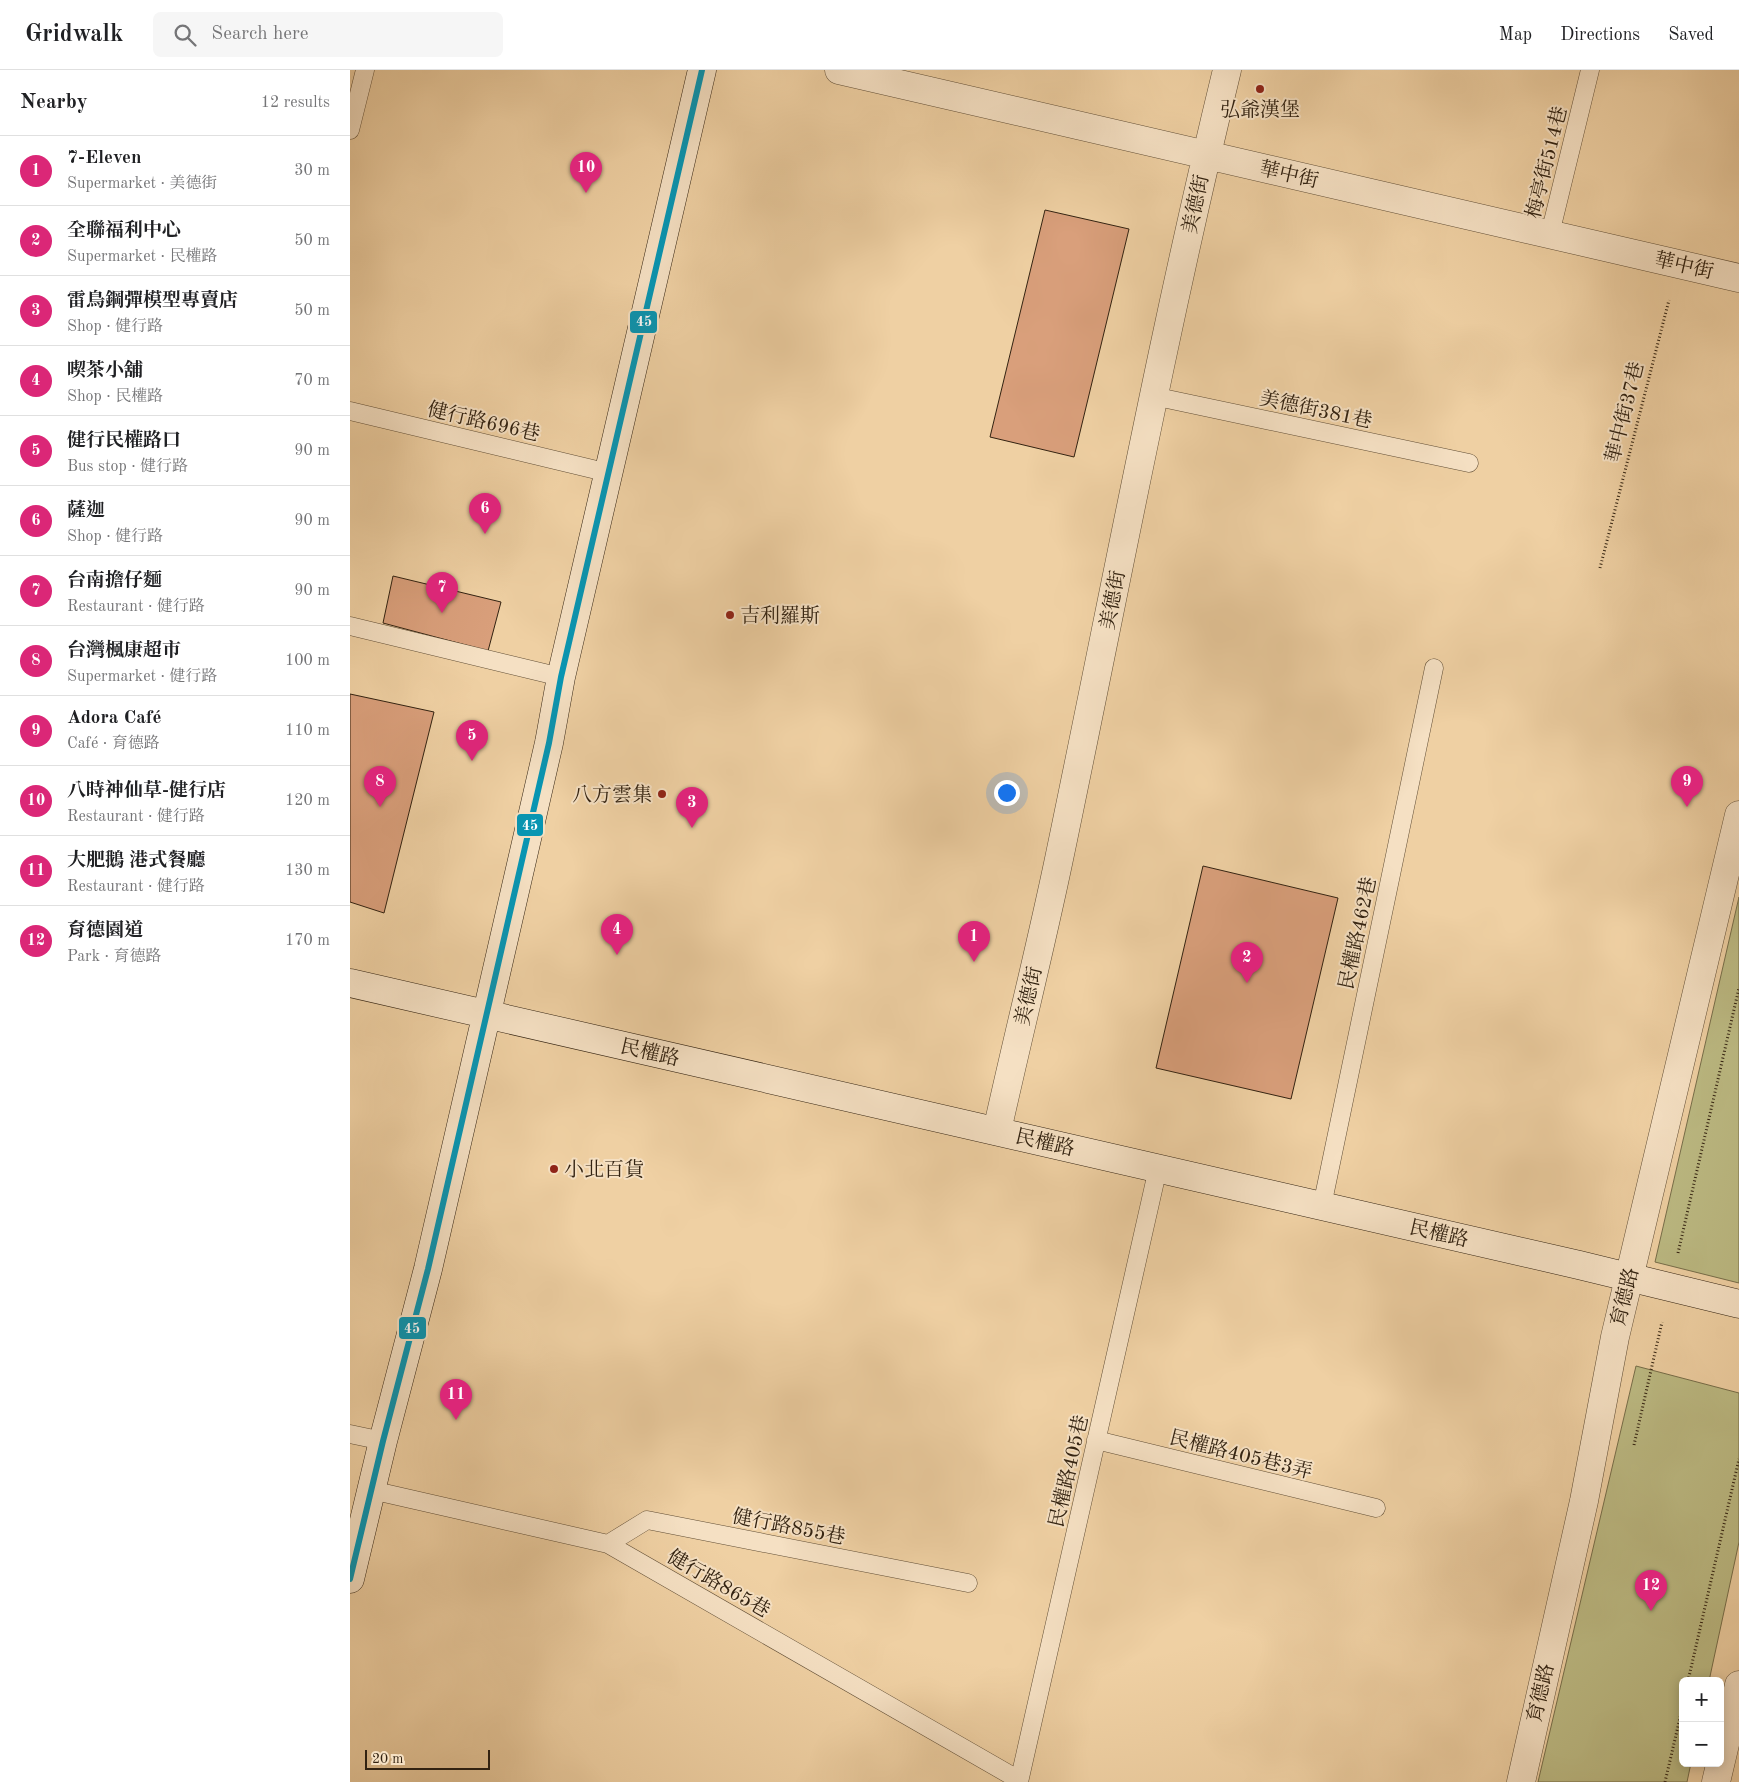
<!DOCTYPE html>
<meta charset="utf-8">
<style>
:root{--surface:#fff;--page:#f6f6f6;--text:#202124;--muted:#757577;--line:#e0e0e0;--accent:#db2777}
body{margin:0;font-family:"Old Standard TT","Noto Serif TC",serif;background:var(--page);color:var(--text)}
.controls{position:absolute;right:15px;bottom:15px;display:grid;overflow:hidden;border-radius:8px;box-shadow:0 2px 12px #0003}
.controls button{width:45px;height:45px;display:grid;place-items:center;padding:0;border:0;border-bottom:1px solid var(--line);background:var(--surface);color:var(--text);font:25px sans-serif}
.scale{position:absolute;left:15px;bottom:12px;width:125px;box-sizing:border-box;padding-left:5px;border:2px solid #322211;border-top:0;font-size:14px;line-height:18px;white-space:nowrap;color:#322211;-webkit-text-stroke:4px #f5e0c3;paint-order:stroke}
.you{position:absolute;left:656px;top:722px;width:18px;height:18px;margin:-12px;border:4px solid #fff;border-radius:50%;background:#1a73e8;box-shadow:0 0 0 8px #1a73e833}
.badge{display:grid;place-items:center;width:32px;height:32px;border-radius:50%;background:var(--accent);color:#fff;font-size:16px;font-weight:700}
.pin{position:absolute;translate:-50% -41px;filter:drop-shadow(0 1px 2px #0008)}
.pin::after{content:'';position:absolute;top:26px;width:18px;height:15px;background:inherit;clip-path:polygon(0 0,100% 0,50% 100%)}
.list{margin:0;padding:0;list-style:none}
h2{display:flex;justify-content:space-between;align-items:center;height:65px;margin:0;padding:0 20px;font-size:21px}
h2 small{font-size:16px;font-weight:400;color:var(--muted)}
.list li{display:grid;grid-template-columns:32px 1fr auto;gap:15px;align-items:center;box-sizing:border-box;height:70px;padding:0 20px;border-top:1px solid var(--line)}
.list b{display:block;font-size:19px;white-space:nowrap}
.list p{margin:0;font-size:16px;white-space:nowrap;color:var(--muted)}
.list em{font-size:16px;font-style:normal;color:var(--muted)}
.icon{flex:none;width:28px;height:28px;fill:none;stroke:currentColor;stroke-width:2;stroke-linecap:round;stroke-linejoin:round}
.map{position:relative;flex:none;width:1389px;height:1712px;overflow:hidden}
header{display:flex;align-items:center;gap:30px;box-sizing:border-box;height:70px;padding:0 25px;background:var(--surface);border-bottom:1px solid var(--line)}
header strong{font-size:24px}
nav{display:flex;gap:28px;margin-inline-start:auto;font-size:18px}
.search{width:350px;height:45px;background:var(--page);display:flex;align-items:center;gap:12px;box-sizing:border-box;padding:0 18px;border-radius:8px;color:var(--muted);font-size:19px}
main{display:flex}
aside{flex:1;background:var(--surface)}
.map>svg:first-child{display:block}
.green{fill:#bcba83;stroke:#776e4a}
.building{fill:#d99f7b;stroke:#322211}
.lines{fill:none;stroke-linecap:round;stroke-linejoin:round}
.lane-casing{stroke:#614e36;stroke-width:19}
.street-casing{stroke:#614e36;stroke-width:29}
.secondary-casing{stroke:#322211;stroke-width:29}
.path{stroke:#322211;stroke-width:3;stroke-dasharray:1 2.5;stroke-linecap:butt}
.lane{stroke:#f5e0c3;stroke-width:18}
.street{stroke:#f5e0c3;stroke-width:28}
.secondary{stroke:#f5e0c3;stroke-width:28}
.bus-1-casing{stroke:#f5e0c3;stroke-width:10}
.bus-1{stroke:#0895b2;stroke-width:6}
.poi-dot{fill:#8f2418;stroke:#f5e0c3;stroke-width:2}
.labels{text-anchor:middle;stroke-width:4;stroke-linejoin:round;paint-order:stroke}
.poi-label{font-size:20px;fill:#322211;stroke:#f5e0c3;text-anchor:start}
.street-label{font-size:20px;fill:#322211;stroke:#f5e0c3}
.line-badge{stroke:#f5e0c3;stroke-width:2}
.badge-label{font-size:14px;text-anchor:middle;font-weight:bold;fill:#fff}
</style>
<header>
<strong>Gridwalk</strong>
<div class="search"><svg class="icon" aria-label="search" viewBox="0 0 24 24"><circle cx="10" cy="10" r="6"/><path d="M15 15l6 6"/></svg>Search here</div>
<nav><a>Map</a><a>Directions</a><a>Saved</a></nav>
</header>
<main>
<aside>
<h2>Nearby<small>12 results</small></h2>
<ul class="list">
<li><span class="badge">1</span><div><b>7-Eleven</b><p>Supermarket · 美德街</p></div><em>30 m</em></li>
<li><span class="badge">2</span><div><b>全聯福利中心</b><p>Supermarket · 民權路</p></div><em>50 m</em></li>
<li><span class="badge">3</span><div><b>雷鳥鋼彈模型專賣店</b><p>Shop · 健行路</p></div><em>50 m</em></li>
<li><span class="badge">4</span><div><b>喫茶小舖</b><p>Shop · 民權路</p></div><em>70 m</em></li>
<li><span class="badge">5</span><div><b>健行民權路口</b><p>Bus stop · 健行路</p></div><em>90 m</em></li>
<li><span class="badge">6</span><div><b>薩迦</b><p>Shop · 健行路</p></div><em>90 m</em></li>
<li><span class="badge">7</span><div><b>台南擔仔麵</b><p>Restaurant · 健行路</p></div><em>90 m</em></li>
<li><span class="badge">8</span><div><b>台灣楓康超市</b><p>Supermarket · 健行路</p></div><em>100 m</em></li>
<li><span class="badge">9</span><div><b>Adora Café</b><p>Café · 育德路</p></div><em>110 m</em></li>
<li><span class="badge">10</span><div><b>八時神仙草-健行店</b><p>Restaurant · 健行路</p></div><em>120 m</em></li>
<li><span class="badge">11</span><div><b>大肥鵝 港式餐廳</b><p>Restaurant · 健行路</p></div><em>130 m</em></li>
<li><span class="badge">12</span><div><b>育德園道</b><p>Park · 育德路</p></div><em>170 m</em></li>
</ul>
</aside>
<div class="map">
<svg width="1389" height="1712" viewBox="0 0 1389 1712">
<rect width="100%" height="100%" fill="#efd0a3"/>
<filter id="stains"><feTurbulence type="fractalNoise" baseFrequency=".004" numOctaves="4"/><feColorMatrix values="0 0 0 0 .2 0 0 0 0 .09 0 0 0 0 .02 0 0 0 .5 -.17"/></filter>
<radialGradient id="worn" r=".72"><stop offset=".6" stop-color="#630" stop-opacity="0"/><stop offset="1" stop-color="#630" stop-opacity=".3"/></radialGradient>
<!-- green -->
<path class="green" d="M1389 827V1213L1305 1192Z
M1286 1296 1389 1323V1472L1359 1611H1333V1693H1341L1337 1712H1188Z"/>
<!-- building -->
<path class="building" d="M695 140 779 159 724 387 640 367Z
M43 506 151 532 138 581 33 553Z
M0 624 84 642 34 843 0 832Z
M853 796 988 828 941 1029 806 998Z"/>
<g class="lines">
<!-- lane casing -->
<g class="lane-casing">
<path id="lane" d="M0 60 15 0
M1200 164 1240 0
M803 326 1119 393
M0 341 259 403
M0 556 211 607
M972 1136 1084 598
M0 1364 33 1371
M746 1370 1026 1438
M21 1420 258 1474 669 1710
M258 1474 297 1450 618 1513
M669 1712 808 1098"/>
</g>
<!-- street casing -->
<g class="street-casing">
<path id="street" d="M489 0 1389 208
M647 1061C667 970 690 880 709 789 764 526 813 262 877 0
M1171 1712 1234 1431 1265 1267 1389 745
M1366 1712 1389 1615"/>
</g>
<!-- secondary casing -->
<g class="secondary-casing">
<path id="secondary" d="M0 913 1229 1195 1389 1234
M0 1509 33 1371 78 1199 199 673 211 607 352 0"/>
</g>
<!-- path -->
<path class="path" d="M1250 498 1319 230
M1328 1183 1389 918
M1284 1375 1312 1252
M1338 1611 1389 1389
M1315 1712 1333 1635"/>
<!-- lane -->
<use href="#lane" class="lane"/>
<!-- street -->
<use href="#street" class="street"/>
<!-- secondary -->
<use href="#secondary" class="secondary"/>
<!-- bus-1 casing -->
<g class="bus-1-casing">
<path id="bus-1" d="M0 1509 33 1371 78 1199 199 673 211 607 352 0"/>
</g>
<!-- bus-1 -->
<use href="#bus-1" class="bus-1"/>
</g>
<!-- markers -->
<g class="poi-dot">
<circle cx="910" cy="19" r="5"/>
<circle cx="380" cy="545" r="5"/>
<circle cx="312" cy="724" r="5"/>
<circle cx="204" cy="1099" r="5"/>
</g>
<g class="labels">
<!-- poi labels -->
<g class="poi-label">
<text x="910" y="46" text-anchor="middle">弘爺漢堡</text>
<text x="390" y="552">吉利羅斯</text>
<text x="302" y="731" text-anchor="end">八方雲集</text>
<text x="214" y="1106">小北百貨</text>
</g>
<!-- street labels -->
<g class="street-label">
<text transform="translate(1196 92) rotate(-76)" y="7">梅亭街514巷</text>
<text transform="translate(939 104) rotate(13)" y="7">華中街</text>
<text transform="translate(845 134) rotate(-78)" y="7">美德街</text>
<text transform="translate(1334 195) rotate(13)" y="7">華中街</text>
<text transform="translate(966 339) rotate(12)" y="7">美德街381巷</text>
<text transform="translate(1274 342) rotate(-76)" y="7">華中街37巷</text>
<text transform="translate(134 351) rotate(13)" y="7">健行路696巷</text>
<text transform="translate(762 530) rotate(-79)" y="7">美德街</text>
<text transform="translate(1007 863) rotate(-78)" y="7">民權路462巷</text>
<text transform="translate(678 926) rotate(-77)" y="7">美德街</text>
<text transform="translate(300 982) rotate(13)" y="7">民權路</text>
<text transform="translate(695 1072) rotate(13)" y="7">民權路</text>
<text transform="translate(1089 1163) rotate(13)" y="7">民權路</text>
<text transform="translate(1274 1227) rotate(-76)" y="7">育德路</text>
<text transform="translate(891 1384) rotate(14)" y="7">民權路405巷3弄</text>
<text transform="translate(718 1401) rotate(-77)" y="7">民權路405巷</text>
<text transform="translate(439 1456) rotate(11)" y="7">健行路855巷</text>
<text transform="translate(369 1513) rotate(30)" y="7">健行路865巷</text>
<text transform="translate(1190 1623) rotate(-77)" y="7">育德路</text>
</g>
</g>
<g class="line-badge">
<rect x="279" y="240" width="29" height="24" rx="5" fill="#0895b2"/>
<rect x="166" y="743" width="28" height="24" rx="5" fill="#0895b2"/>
<rect x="48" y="1246" width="29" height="24" rx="5" fill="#0895b2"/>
</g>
<g class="badge-label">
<text x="294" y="256">45</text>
<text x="180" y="760">45</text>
<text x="62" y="1263">45</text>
</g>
<rect width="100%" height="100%" filter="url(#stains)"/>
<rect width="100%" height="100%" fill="url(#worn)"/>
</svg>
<div class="controls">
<button>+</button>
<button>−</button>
</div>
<div class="scale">20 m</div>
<div class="you"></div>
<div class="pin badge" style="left:624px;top:892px">1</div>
<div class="pin badge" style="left:897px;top:913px">2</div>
<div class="pin badge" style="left:342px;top:758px">3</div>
<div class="pin badge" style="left:267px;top:885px">4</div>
<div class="pin badge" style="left:122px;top:691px">5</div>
<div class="pin badge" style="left:135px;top:464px">6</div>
<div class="pin badge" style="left:92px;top:543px">7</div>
<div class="pin badge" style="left:30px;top:737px">8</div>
<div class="pin badge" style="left:1337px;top:737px">9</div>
<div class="pin badge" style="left:236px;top:123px">10</div>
<div class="pin badge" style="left:106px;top:1350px">11</div>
<div class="pin badge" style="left:1301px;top:1541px">12</div>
</div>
</main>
